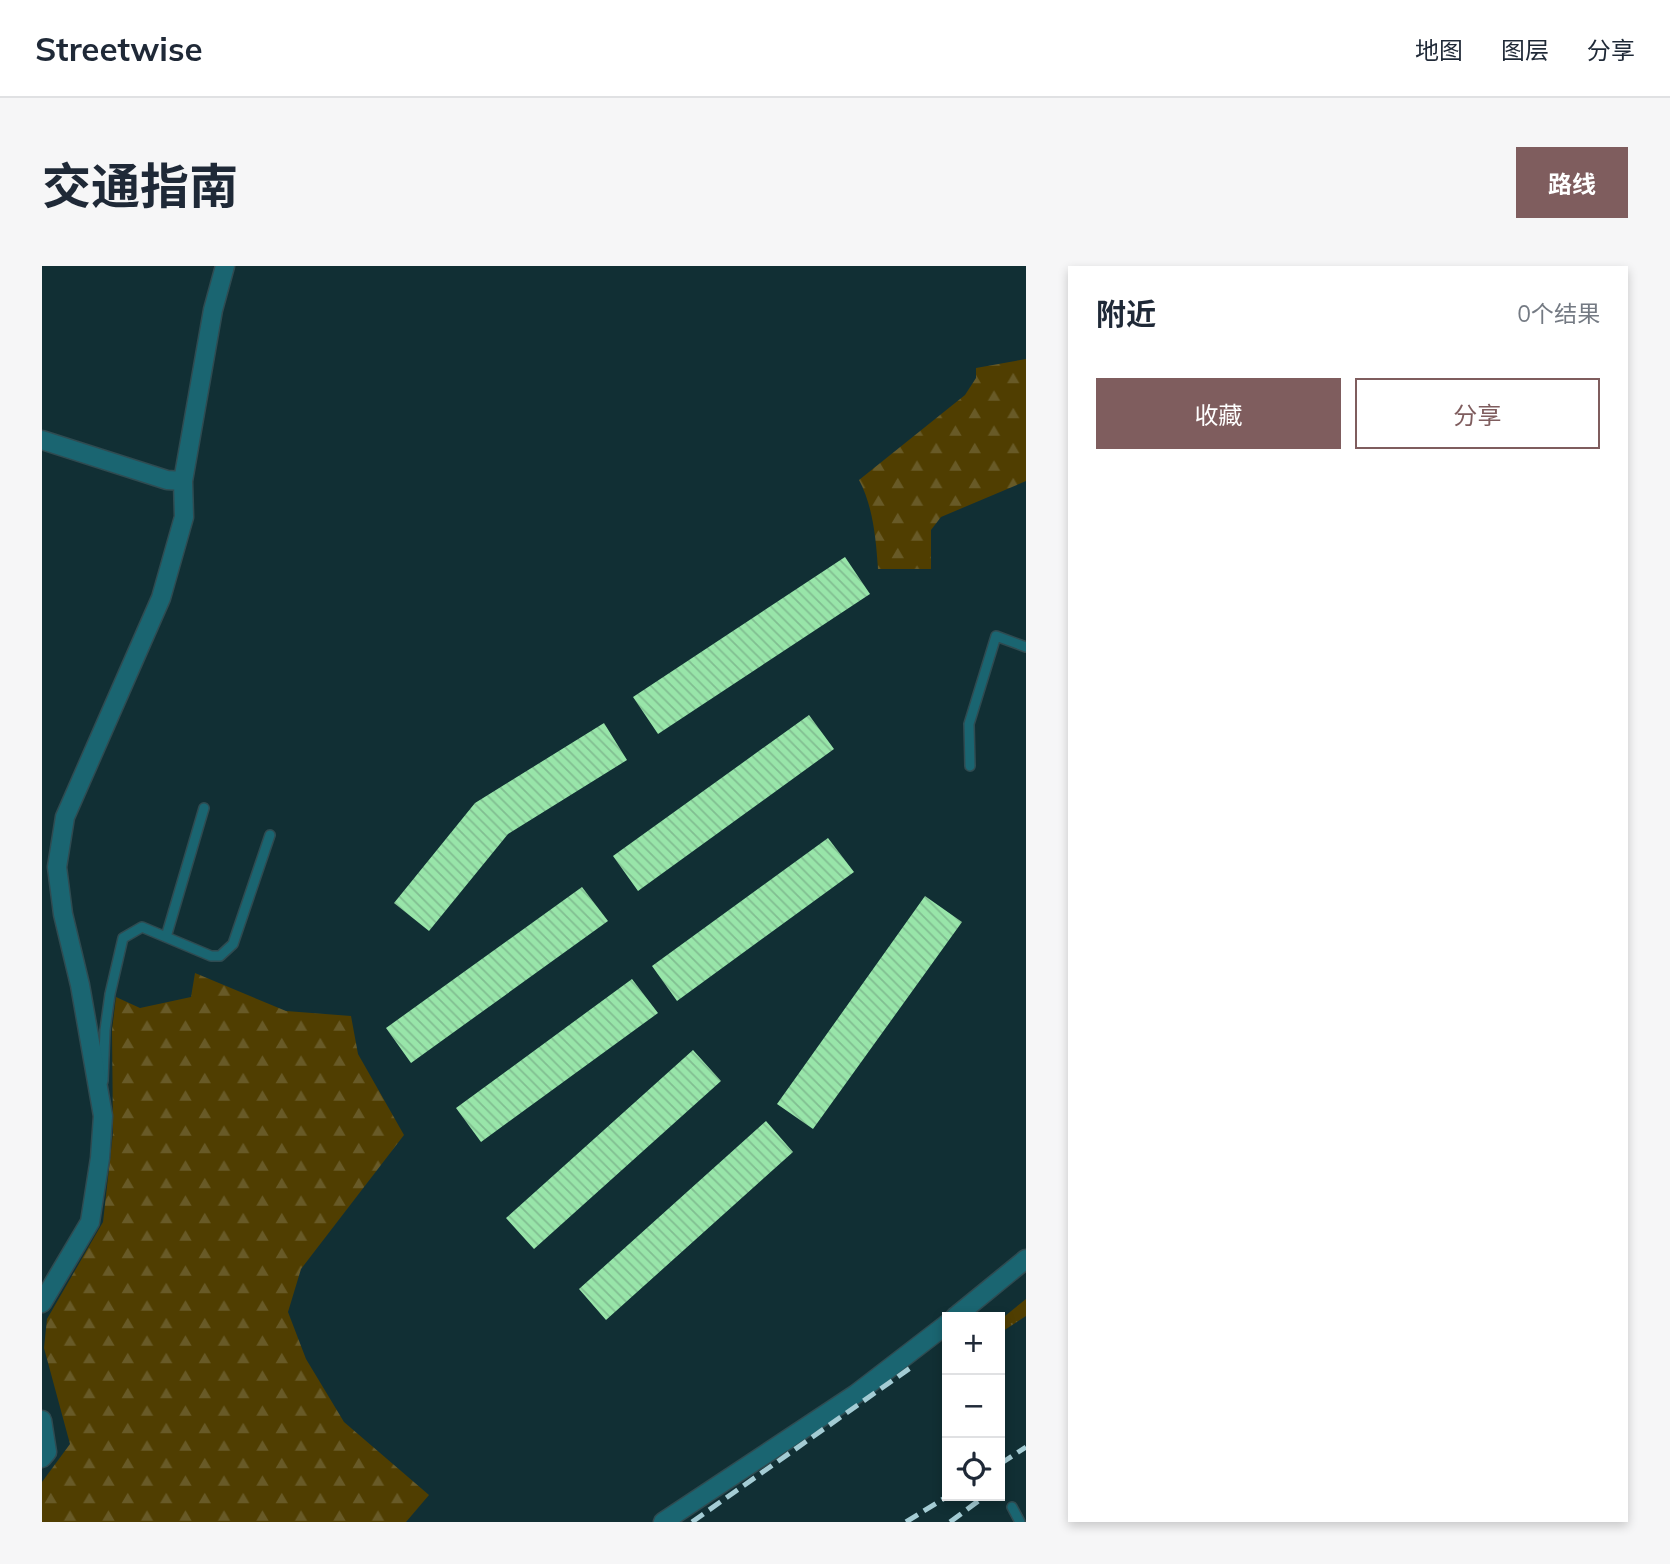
<!DOCTYPE html>
<html lang="zh">
<meta charset="utf-8">
<style>
:root{--surface:#fff;--page:#f6f6f7;--text:#1f2937;--muted:#747a83;--line:#e0e1e3;--accent:#7f5d5e}
body{margin:0;font-family:Mulish,"Noto Sans SC",sans-serif;background:var(--page);color:var(--text)}
.controls{position:absolute;right:21px;bottom:21px;display:grid;overflow:hidden;border-radius:0px;box-shadow:0 4px 10px #0003}
.controls button{width:63px;height:63px;display:grid;place-items:center;padding:0;border:0;border-bottom:2px solid var(--line);background:var(--surface);color:var(--text);font:35px sans-serif}
.list{margin:0;padding:0;list-style:none}
h2{display:flex;justify-content:space-between;align-items:center;height:91px;margin:0;padding:0 28px;font-size:30px}
h2 small{font-size:23px;font-weight:400;color:var(--muted)}
.actions{display:flex;gap:14px;padding:21px 28px}
.actions a{flex:1;padding:16px 0;border:2px solid var(--accent);border-radius:0px;text-align:center;font-size:24px;color:var(--accent)}
.actions .main{background:var(--accent);color:#fff}
.icon{flex:none;width:38px;height:38px;fill:none;stroke:currentColor;stroke-width:2;stroke-linecap:round;stroke-linejoin:round}
.map{position:relative;flex:none;width:984px;height:1256px;overflow:hidden;border-radius:0px}
header{display:flex;align-items:center;gap:42px;box-sizing:border-box;height:98px;padding:0 35px;background:var(--surface);border-bottom:2px solid var(--line)}
header strong{font-size:33px}
nav{display:flex;gap:38px;margin-inline-start:auto;font-size:24px}
.intro{display:flex;align-items:center;justify-content:space-between;box-sizing:border-box;height:168px;padding:0 42px}
h1{margin:0;font-size:49px}
.button{padding:18px 32px;border-radius:0px;background:var(--accent);color:#fff;font-size:24px;font-weight:700}
main{display:flex;gap:42px;padding:0 42px}
aside{flex:1;background:var(--surface);border-radius:0px;box-shadow:0 4px 10px #0003}
.map>svg:first-child{display:block}
.grass{fill:url(#grass-tufts)}
.forest{fill:url(#forest-firs)}
.building{fill:url(#building-back-hatch)}
.lines{fill:none;stroke-linecap:round;stroke-linejoin:round}
.lane-casing{stroke:#2f4b51;stroke-width:12}
.street-casing{stroke:#2f4b51;stroke-width:21}
.lane{stroke:#1a6571;stroke-width:9}
.street{stroke:#1a6571;stroke-width:18}
.rail{stroke:#a4ccd4;stroke-width:5;stroke-dasharray:14 7;stroke-linecap:butt}
</style>
<header>
<strong>Streetwise</strong>
<nav><a>地图</a><a>图层</a><a>分享</a></nav>
</header>
<div class="intro"><h1>交通指南</h1><a class="button">路线</a></div>
<main>
<div class="map">
<svg width="984" height="1256" viewBox="0 0 984 1256">
<defs>
<pattern id="grass-tufts" width="24" height="20" patternUnits="userSpaceOnUse" patternTransform="scale(1.75)"><rect width="24" height="20" fill="#503e01"/><path d="M3 7l-1-3M5 7V3M7 7l1-3M15 17l-1-3M17 17v-4M19 17l1-3" fill="none" stroke="#685a27"/></pattern>
<pattern id="forest-firs" width="22" height="20" patternUnits="userSpaceOnUse" patternTransform="scale(1.75)"><rect width="22" height="20" fill="#503e01"/><path d="M5 1l3.5 6h-7zM16 11l3.5 6h-7z" fill="#685a27"/></pattern>
<pattern id="building-back-hatch" width="6" height="6" patternUnits="userSpaceOnUse" patternTransform="scale(1.75)"><rect width="6" height="6" fill="#98e5a9"/><path d="M-1 5l2 2M0 0l6 6M5-1l2 2" fill="none" stroke="#81be91"/></pattern>
</defs>
<rect width="100%" height="100%" fill="#112f34"/>
<!-- grass -->
<path class="grass" d="M984 1033V1050L958 1067V1054Z"/>
<!-- forest -->
<path class="forest" d="M984 93V215L899 251 889 264V303H836C834 273 831 240 817 214L923 129 934 112V102Z
M153 707 244 745 309 750 316 788 362 869 259 1003 246 1046 264 1093 302 1156 387 1229 364 1256H0V1216L28 1178 2 1082 5 1053 61 956 71 867 70 764 74 731 98 742 149 731Z"/>
<!-- building -->
<path class="building" d="M803 291 828 328 616 468 591 431Z
M767 449 792 483 596 625 571 590Z
M562 457 585 494 466 568 387 665 352 637 433 537Z
M786 572 812 606 635 735 610 700Z
M540 621 566 655 369 797 344 762Z
M883 630 920 656 771 863 735 838Z
M590 713 616 747 439 876 414 842Z
M651 784 679 815 492 983 464 952Z
M724 855 751 886 564 1054 537 1023Z"/>
<g class="lines">
<!-- lane casing -->
<g class="lane-casing">
<path id="lane" d="M928 500 927 458 954 370 984 381
M124 671 162 542
M61 815 63 764 68 728 81 672 100 661 169 690H178L191 678 228 569
M970 1241 978 1256"/>
</g>
<!-- street casing -->
<g class="street-casing">
<path id="street" d="M0 174 125 214 141 215
M0 1037 48 956 58 892 61 850 38 719 21 648 15 601 23 551 119 332 142 251 141 215 171 44 183 0
M913 1051 984 993
M0 1154 5 1186 0 1192
M621 1256 814 1128 905 1058"/>
</g>
<!-- lane -->
<use href="#lane" class="lane"/>
<!-- street -->
<use href="#street" class="street"/>
<!-- rail -->
<path class="rail" d="M958 1198 984 1181
M650 1256 871 1100
M864 1256 906 1230
M908 1256 943 1230"/>
</g>
</svg>
<div class="controls">
<button>+</button>
<button>−</button>
<button><svg class="icon" aria-label="locate" viewBox="0 0 24 24"><circle cx="12" cy="12" r="6"/><path d="M12 2v4M12 18v4M2 12h4M18 12h4"/></svg></button>
</div>
</div>
<aside>
<h2>附近<small>0个结果</small></h2>
<ul class="list">
</ul>
<div class="actions"><a class="main">收藏</a><a>分享</a></div>
</aside>
</main>
